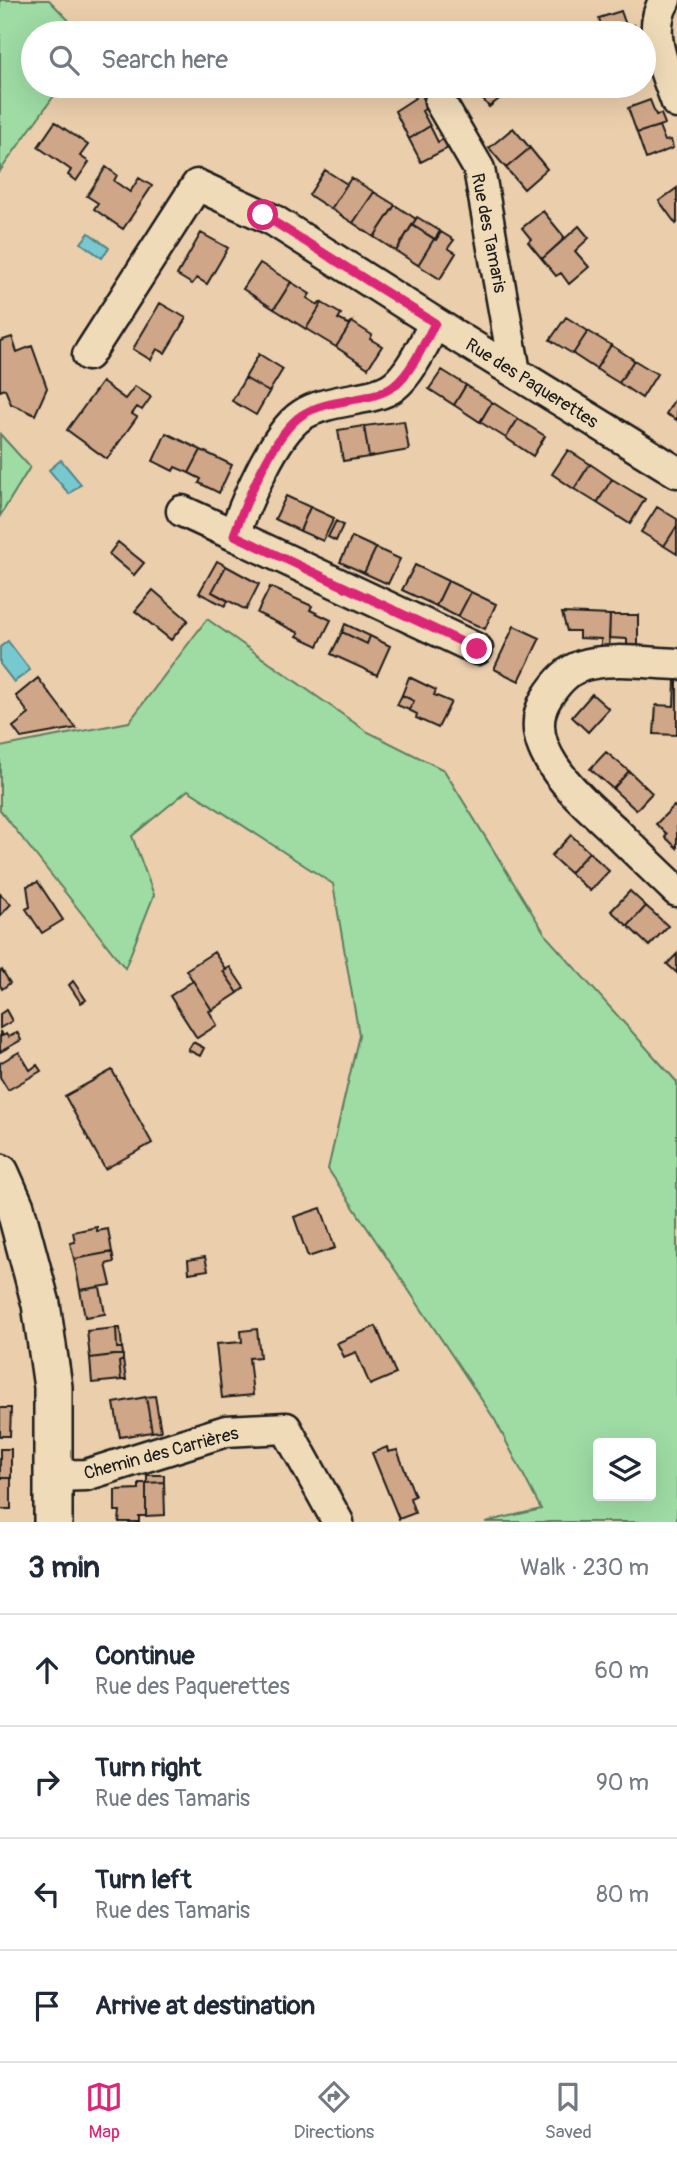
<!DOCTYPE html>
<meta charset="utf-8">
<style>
:root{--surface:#fff;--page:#f6f6f7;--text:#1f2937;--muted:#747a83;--line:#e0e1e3;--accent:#db2777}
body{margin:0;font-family:Pangolin,sans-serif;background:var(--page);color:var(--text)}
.controls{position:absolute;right:21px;bottom:21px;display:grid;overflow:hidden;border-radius:7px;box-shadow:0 7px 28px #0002}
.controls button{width:63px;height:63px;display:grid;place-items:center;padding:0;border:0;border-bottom:2px solid var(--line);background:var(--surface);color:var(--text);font:35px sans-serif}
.stop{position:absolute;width:21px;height:21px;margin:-16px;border:5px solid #db2777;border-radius:50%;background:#fff}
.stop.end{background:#db2777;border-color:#fff;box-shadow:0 2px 7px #0008}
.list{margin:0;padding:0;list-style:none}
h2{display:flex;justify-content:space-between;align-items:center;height:91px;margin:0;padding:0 28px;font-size:30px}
h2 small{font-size:23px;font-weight:400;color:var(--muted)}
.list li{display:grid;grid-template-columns:46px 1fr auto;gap:21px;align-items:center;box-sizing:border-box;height:112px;padding:0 28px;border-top:2px solid var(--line)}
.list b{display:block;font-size:26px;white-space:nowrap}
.list p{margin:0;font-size:23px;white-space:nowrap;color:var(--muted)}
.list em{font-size:23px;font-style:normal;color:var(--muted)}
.icon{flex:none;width:38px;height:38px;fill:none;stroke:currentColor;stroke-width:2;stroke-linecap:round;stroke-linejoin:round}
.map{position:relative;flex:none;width:677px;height:1522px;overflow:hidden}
.search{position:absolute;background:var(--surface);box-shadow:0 7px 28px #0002;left:21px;right:21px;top:21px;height:77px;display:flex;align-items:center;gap:18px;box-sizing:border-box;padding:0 24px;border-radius:38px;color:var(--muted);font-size:26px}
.sheet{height:539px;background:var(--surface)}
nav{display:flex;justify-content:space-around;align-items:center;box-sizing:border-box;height:98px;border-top:2px solid var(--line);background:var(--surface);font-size:19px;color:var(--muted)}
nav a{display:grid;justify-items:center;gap:4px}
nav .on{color:var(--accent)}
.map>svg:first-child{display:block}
.green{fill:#9edca4;stroke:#5d7c60;stroke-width:2;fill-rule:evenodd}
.water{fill:#78c9cf;stroke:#538487;stroke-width:2}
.building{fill:#cfa687;stroke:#1c1c1c;stroke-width:2}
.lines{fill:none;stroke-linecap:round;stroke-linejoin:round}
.minor-casing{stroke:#1c1c1c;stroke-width:35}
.major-casing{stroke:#1c1c1c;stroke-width:42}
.minor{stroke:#f0dbb9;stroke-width:30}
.major{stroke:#f0dbb9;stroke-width:37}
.route{stroke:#db2777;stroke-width:9}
.labels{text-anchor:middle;stroke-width:5;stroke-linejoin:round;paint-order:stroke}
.street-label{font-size:18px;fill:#1c1c1c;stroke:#f0dbb9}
</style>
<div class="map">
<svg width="677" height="1522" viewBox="0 0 677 1522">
<rect width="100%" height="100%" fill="#ebcfad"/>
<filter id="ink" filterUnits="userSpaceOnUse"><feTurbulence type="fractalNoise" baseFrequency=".0143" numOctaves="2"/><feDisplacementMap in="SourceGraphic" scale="14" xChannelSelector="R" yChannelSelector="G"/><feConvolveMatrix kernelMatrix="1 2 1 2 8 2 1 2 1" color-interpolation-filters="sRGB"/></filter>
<g filter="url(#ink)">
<!-- green -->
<path class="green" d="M0 0H49L81 33H33V86H61L0 171Z
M0 434 30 467 0 516Z
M207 619 366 731 444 770 547 937 677 1082V1522H485L541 1509 495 1420 328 1169 359 1035 333 884 188 790 132 836 154 895 125 968 0 810V747L129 722ZM651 1443V1496H598V1443Z"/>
<!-- water -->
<path class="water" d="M89 233 109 248 102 258 81 243Z
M61 460 81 484 69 494 49 470Z
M8 641 30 670 14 682 0 664V647Z"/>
<!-- building -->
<path class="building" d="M621 11 627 28 634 25 636 33H603L599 18Z
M408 86H430L433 92 423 98 428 107 422 111 430 126 409 139 395 111 415 98Z
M472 86H511L513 88 489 107Z
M650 100 656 115 661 114 665 124 637 133 628 108Z
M55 122 88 145 80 156 89 162 76 181 68 175 71 170 38 147Z
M430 126 438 142 445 138 450 147 421 162 409 139Z
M659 126 665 141 671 140 673 148 646 159 637 133Z
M513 128 530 148 506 168 489 148Z
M530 148 547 169 524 189 506 168Z
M106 167 117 175 114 181 130 192 139 178 152 186 123 229 94 209 98 203 87 196Z
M325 170 347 184 331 209 309 195Z
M351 178 374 192 353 223 331 209Z
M677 188V223L676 224 659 201Z
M374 192 395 205 374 237 353 223Z
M395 205 416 219 396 251 374 237Z
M543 211 565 238 542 259 528 242 531 239 522 228Z
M417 217 440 231 435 239 412 225Z
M412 225 434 239 418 265 396 251Z
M579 226 589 238 575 251 589 267 569 284 561 273 556 276 542 259Z
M441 232 454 240 448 248 456 253 440 279 418 265 434 239 436 240Z
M201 233 228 248 207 284 197 278 192 284 177 275Z
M260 263 291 282 274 309 243 289Z
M291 282 310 294 307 298 318 305 320 302 322 303 306 329 274 309Z
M160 303 186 318 165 353 157 349 151 360 133 349Z
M322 303 341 314 338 319 348 324 352 322 336 347 306 329Z
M566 317 588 331 573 354 550 340Z
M352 322 372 335 370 339 382 346 368 368 336 347Z
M588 331 611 345 596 369 573 354Z
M12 337 17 352 32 346 47 388 35 415 11 404 5 389 0 391V341Z
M611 345 634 360 619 383 596 369Z
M259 354 283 369 269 392 245 378Z
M634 360 657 374 642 398 619 383Z
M442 370 466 385 454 405 429 389Z
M245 378 269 392 256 415 232 401Z
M102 382 125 399 135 386 151 397 142 410 137 407 132 414 137 417 107 459 67 430Z
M466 385 492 402 480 422 454 405Z
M677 395V420L666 414Z
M492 402 518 419 506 438 480 422Z
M518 419 545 436 533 456 506 438Z
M404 421 409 450 369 457 364 426Z
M364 426 369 457 343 461 338 430Z
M166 433 201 450 189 473 175 467 173 471 153 461Z
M201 450 232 465 219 493 199 483 201 479 189 473Z
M568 450 590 464 574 489 552 474Z
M590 464 612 479 597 503 574 489Z
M612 479 645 499 630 524 597 503Z
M286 496 310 507 300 531 275 519Z
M310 507 334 518 323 541 300 531Z
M657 507 677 519V526L664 546 641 532Z
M336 521 343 525 336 541 328 537Z
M677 526V554L664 546Z
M352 537 376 548 364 573 340 562Z
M118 542 144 563 134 575 109 554Z
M376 548 400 559 388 584 364 573Z
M217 561 226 566 212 592 228 601 225 606 199 593Z
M415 565 448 581 436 606 402 590Z
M226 566 259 584 246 610 212 592Z
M448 581 471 592 458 617 436 606Z
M270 587 312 606 310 610 331 620 318 646 297 636 299 633 257 613Z
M153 590 188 620 171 640 135 611Z
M471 592 496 604 485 629 458 617Z
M562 613 610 615 609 646 601 647V639L579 638V631H567Z
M610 615H638V647L627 646V639L609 638Z
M345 624 370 636 367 644 342 632Z
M514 626 540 638 519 681 494 669Z
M342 632 367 644 370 636 390 646 377 675 331 654Z
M409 677 436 690 434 695 451 702 438 728 416 718 417 714 409 710 414 701 402 695Z
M38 678 76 728 21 738 13 727 29 714 16 696Z
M675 680H677V735L654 734 656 705 674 706Z
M592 694 609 709 588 732 572 717Z
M402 695 414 701 409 710 397 705Z
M606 752 629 771 613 789 590 769Z
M629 771 652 793 636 810 613 789Z
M674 806 677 809V848L665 837 667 834 656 824Z
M571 835 589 852 570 873 551 856Z
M589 852 609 871 590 891 570 873Z
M38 882 63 920 42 933 26 909 30 907 27 886Z
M630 891 646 906 628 926 611 911Z
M0 894 11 904 0 916Z
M646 906 668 926 649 946 628 926Z
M214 952 226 970 223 971 238 993 212 1010 186 970Z
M677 954V973L667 964Z
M230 967 244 988 238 993 223 971Z
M2 970 10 983 2 989 0 985V971Z
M73 981 86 1000 81 1003 69 985Z
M193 981 212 1010 209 1011 217 1025 197 1038 170 996Z
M6 1010 12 1021 0 1028V1014Z
M0 1031 2 1036 6 1034 8 1037 17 1032 21 1040 0 1052Z
M193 1042 204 1048 200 1056 188 1050Z
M19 1052 30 1070 37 1065 41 1071 8 1090 0 1077V1063Z
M112 1070 152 1143 105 1169 65 1096Z
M321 1208 335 1248 308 1257 294 1217Z
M97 1227V1231L108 1229 112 1252 74 1259 70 1243 75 1242 73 1232Z
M112 1252 114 1262 106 1264 111 1285 80 1290 74 1259Z
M205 1257 208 1270 189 1273 188 1260Z
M100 1287 105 1314 85 1317 80 1290Z
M376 1326 396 1374 370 1385 356 1352 344 1357 337 1343Z
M116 1328 117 1348 122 1347 123 1354 90 1358 87 1331Z
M116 1328H120L122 1347 117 1348Z
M257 1329 260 1357 249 1358 253 1395 222 1398 216 1344 242 1342 241 1331Z
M123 1354V1360L119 1362 121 1380 92 1383 90 1358Z
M123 1360 126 1380H121L119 1362Z
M155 1396 161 1431 152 1432 146 1397Z
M146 1397 152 1432 120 1437 114 1403Z
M0 1408H11L10 1436H0Z
M387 1447 388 1452 397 1450 415 1496 410 1498 415 1513 399 1519 372 1453Z
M0 1449H11V1478H0Z
M147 1475H164V1482L147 1483Z
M0 1478H11V1509H0Z
M164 1482 165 1515 146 1516V1483Z
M139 1483H146V1516H139V1522H119L120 1511H115V1490L139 1489Z"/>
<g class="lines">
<!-- minor casing -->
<g class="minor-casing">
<path id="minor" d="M665 0C645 32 666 71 677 103
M440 102 479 169 515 372
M435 323C425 341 411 373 394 386 373 402 330 397 302 415 274 433 245 504 234 535L477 649
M88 355 197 185 273 220 435 323 677 472
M182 511 234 535
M677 664C648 663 608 657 581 666 566 671 554 686 546 699 517 748 583 801 615 831 635 851 656 871 677 891
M54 1476 86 1475 226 1431 286 1428 338 1522"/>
</g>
<!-- major casing -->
<g class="major-casing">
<path id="major" d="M0 1173 15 1207 41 1304 53 1387V1522"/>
</g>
<!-- minor -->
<use href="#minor" class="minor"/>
<!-- major -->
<use href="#major" class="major"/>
</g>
</g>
<g class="lines" filter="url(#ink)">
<!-- route -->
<path class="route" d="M263 215 435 323C425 342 411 373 394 386 372 403 330 397 302 415 274 433 245 503 234 535L477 649"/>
</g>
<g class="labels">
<!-- street labels -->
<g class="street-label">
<text transform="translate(489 233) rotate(79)" y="6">Rue des Tamaris</text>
<text transform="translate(532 383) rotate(32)" y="6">Rue des Paquerettes</text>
<text transform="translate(161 1453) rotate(-15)" y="6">Chemin des Carrières</text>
</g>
</g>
</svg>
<div class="controls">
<button><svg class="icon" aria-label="layers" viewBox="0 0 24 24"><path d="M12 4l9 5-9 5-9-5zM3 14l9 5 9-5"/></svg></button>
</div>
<div class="stop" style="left:263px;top:215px"></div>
<div class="stop end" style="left:477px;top:649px"></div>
<div class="search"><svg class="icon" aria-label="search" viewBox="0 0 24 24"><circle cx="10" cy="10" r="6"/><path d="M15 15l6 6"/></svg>Search here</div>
</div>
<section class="sheet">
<h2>3 min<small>Walk · 230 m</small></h2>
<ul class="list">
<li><svg class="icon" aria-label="ahead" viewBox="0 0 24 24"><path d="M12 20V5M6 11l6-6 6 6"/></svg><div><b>Continue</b><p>Rue des Paquerettes</p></div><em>60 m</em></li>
<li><svg class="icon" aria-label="right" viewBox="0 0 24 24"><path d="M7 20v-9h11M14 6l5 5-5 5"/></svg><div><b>Turn right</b><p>Rue des Tamaris</p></div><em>90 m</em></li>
<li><svg class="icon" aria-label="left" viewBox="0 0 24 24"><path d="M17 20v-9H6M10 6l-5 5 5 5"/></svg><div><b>Turn left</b><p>Rue des Tamaris</p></div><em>80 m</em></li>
<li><svg class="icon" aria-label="arrive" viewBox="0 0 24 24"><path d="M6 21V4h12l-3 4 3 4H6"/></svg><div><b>Arrive at destination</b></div></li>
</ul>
</section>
<nav>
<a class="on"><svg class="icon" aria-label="map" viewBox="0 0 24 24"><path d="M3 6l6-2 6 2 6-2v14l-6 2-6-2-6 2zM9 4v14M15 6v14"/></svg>Map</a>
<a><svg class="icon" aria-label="directions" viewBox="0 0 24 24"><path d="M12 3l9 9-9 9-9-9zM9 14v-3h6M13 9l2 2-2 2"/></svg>Directions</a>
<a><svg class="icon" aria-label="saved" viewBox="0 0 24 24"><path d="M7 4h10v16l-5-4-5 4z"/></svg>Saved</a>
</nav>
